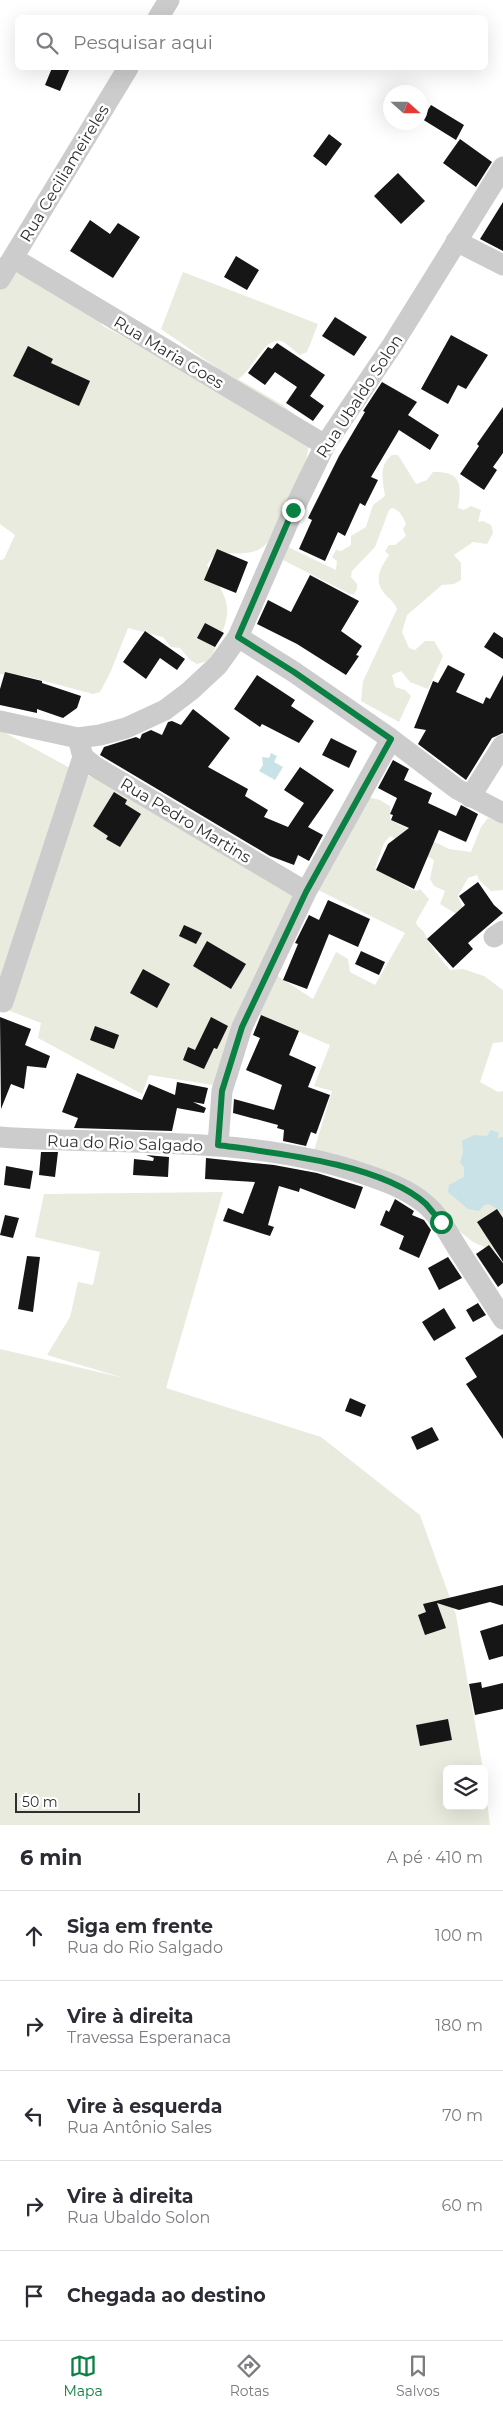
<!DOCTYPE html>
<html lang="pt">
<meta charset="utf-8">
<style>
:root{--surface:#fff;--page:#f7f7f7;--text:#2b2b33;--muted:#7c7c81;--line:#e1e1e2;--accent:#0b8043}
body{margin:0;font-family:Montserrat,sans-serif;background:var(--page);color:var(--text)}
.controls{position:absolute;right:15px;bottom:15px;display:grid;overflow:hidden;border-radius:8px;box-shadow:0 5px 20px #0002}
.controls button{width:45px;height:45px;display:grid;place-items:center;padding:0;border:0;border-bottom:1px solid var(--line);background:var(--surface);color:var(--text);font:25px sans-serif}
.compass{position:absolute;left:383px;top:85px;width:45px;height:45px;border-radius:50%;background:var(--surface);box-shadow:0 5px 20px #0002;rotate:111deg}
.scale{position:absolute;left:15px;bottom:12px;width:125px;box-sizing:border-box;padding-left:5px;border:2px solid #2f2f2f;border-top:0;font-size:14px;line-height:18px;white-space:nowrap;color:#2f2f2f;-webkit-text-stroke:4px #fff;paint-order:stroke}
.stop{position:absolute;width:15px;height:15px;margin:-11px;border:4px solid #0b8043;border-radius:50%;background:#fff}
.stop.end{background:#0b8043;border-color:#fff;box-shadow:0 1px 5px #0008}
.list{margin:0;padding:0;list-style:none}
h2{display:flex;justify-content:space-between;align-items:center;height:65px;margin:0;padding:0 20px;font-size:21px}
h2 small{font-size:16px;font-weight:400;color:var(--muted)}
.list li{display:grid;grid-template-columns:32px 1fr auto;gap:15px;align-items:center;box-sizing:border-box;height:90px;padding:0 20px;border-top:1px solid var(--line)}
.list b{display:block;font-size:19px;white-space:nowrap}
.list p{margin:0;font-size:16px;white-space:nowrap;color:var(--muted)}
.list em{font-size:16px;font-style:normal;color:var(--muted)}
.icon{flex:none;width:28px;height:28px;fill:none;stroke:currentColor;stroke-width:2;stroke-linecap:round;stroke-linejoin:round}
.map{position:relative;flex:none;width:503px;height:1825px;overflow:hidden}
.search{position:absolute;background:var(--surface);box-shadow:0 5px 20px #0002;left:15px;right:15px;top:15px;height:55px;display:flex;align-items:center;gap:12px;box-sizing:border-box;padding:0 18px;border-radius:8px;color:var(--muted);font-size:19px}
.sheet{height:515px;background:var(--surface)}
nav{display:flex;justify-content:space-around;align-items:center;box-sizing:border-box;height:70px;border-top:1px solid var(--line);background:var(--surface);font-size:14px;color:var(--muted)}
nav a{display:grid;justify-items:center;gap:2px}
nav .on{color:var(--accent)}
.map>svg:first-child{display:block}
.green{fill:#e8ebde}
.water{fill:#c9e2e7}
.building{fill:#161616}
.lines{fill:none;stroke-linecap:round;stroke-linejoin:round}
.minor{stroke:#ccc;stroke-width:21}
.route{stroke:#0b8043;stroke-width:6}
.labels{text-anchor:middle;stroke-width:5;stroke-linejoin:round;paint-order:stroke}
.street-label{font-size:16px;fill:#2f2f2f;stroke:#fff}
</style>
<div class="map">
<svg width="503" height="1825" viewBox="0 0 503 1825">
<rect width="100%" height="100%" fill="#fff"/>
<!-- green -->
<path class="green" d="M0 257 30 259 69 282 103 326 161 357 217 368 161 329 183 272 318 324 307 352 300 355C294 351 287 343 281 341 264 337 252 371 238 379L281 404 311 427C309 464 294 504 273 534 270 538 267 544 264 546 250 558 231 551 215 554L207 565C225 597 236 605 218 641 215 648 213 656 208 661L197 664 189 659 180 648 171 647 163 637 128 628 111 671 100 692 93 694 26 676 0 674V560L4 559 15 535 0 524Z
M392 455H398L416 484 427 480 433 472C461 471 462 484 458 508L464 510 471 506 481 510 478 522 483 521 491 525 493 533 487 544 473 542 454 555 461 563V580L454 584 442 585 407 615 402 632 409 648 415 650 425 641H434L443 656 428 689 410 682 401 671 392 675 395 687 405 690 411 696 399 722 361 701 363 681 397 609C394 601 389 599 384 593 373 580 381 567 389 555L385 551 389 545H395L406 536 403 529 406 524C403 517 400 510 392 508L389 510 375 547 352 571 351 577 357 584V589L354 594H350L283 560 288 547 336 570 337 561 332 557 336 550 341 551 351 545V536L366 527 373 505 385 496C383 480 378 466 392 455Z
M0 730 72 769 104 782 295 893 213 1085 149 1075 142 1094 38 1038 41 1023 0 1007Z
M365 796 380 800 390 806V820L449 849 471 852 481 827 488 818 503 823V890L491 891 479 880 477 875 468 878 458 896 463 909 458 915 440 904 445 891 434 886 430 879 434 860 390 836 384 843 375 868 411 889 417 891 420 889 429 899 416 922C417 928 423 929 425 934 431 947 440 958 450 970L463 969 484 976 503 990V1042L493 1043 480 1082 498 1092 503 1091V1255L473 1242 453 1226 313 1154 332 1091 314 1086 330 1045 255 1013 273 973 313 999 336 952 348 959 350 972 375 985 405 933 318 890Z
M223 1192 166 1388 321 1437 420 1515 456 1615 483 1769H447V1806H484V1776L490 1825H0V1349L124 1378 47 1355 70 1317 78 1282 93 1285 100 1252 35 1237 44 1194Z"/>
<!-- water -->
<path class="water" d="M271 753 277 756 274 762 283 767 275 780 259 771 263 765 262 757 269 758Z
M491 1130 499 1133 497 1138 503 1137V1212L489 1204 484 1205 479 1211 468 1209 448 1192 449 1185 464 1177V1167L460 1163 463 1152 462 1141 474 1135 487 1136Z"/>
<!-- building -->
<path class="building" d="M52 68H70L60 91 45 85Z
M431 105 464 125 456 140 422 119Z
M329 134 342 144 326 166 313 156Z
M460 139 492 162 476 187 443 163Z
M398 173 425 201 401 224 374 196Z
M503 202V251L480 239Z
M90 220 110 234 118 223 140 237 113 278 70 251Z
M236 256 259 270 247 290 224 277Z
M335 317 367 337 354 356 322 336Z
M451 335 488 355 466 389 458 385 448 404 421 389Z
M277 343 325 375 310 396 324 406 313 421 286 403 297 387 275 372 265 385 248 373 268 347 272 349Z
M28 346 53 359 51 363 90 381 79 406 13 376Z
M382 382 417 402 408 415 439 435 430 450 399 430 371 477 378 480 365 506 360 503 345 536 338 532 325 561 299 549 312 520 308 518 339 456 365 412 363 411Z
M503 407V453L493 467 497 470 484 490 460 474 479 446 477 444Z
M217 549 248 562 236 593 204 580Z
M310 575 359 601 341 631 362 646 356 655 359 656 346 675 297 644 257 624 268 600 291 612Z
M205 623 224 633 215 647 197 638Z
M145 631 185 659 177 670 160 658 146 679 123 662Z
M494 632 503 638V659L484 647Z
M448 665 465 674 456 692 483 704 486 697 490 699 503 675V733L492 738 466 780 418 744 426 730 414 728 433 681 438 683Z
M5 672 42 681V683L81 696 77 708 63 718 37 709V713L0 705V689Z
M257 675 295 700 291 706 314 721 299 743 262 724 260 727 234 709Z
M193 709 230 738 208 767 248 789 245 796 268 810 264 817 288 827 304 803 284 790 300 767 334 790 308 827 323 835 309 861 298 855 294 865 270 856 100 755 104 747 136 737 140 739 142 734 151 730 162 735 168 722 172 721 181 725Z
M331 738 357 751 349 768 322 755Z
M393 760 409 769 404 780 432 793 428 803 456 816 461 805 478 814 466 842 439 830 414 889 376 870 388 844 409 828 391 820 393 815 390 814 397 798 378 788Z
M114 792 127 800 125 804 141 814 120 847 106 839 108 836 93 826Z
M478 882 494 905 503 913 468 943 473 949 453 968 427 939 465 905 459 896Z
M328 900 370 919 358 947 329 934 307 989 283 980 298 944 295 943 309 915 319 920Z
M184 925 202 933 196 944 179 936Z
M207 941 246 964 231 989 193 966Z
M361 951 385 962 379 975 355 964Z
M143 969 170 984 157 1008 130 993Z
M261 1015 299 1031 289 1055 316 1067 308 1087 330 1095 316 1134 311 1132 306 1146 283 1141 284 1130 277 1128 278 1125 233 1113 234 1099 274 1110 282 1085 246 1070 260 1038 253 1035Z
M0 1017 31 1029 25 1045 50 1056 46 1068 27 1066 24 1089 11 1084 1 1109Z
M211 1017 228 1026 217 1049 214 1048 204 1069 183 1060 188 1047 195 1050Z
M95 1026 119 1035 114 1049 90 1040Z
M77 1073 142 1100 149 1084 175 1095 177 1082 208 1088 204 1104 193 1102 206 1108 204 1113 177 1108 172 1131 74 1128 78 1118 62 1112Z
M41 1152H58L55 1177 39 1175Z
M146 1155 169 1157 168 1177 133 1175 134 1159 153 1161 154 1158Z
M206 1158 274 1165 317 1173 363 1187 355 1209 300 1188 299 1192 279 1186 268 1225 274 1227 270 1236 223 1221 228 1208 243 1214 255 1182 205 1179Z
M6 1166 33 1171 30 1189 4 1185Z
M395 1199 414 1211 412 1215 424 1220 431 1230 419 1258 399 1249 404 1236 380 1225 386 1210 389 1212Z
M497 1209 503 1218V1262L477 1222Z
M5 1215 19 1218 13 1238 0 1235Z
M489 1245 503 1263V1283L498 1287 476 1254Z
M27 1256 40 1257 33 1312 18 1309Z
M448 1257 462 1278 439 1290 428 1268Z
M478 1303 486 1315 473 1322 466 1310Z
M444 1308 456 1328 434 1341 422 1322Z
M503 1334V1439L466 1384 477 1377 465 1358Z
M350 1398 366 1405 361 1417 345 1411Z
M432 1427 439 1440 417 1450 411 1437Z
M503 1585V1606L490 1602 459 1610 437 1603 446 1628 425 1635 418 1615 426 1612 423 1604Z
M503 1624V1656L489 1660 480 1631Z
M481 1682 482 1688 503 1683V1709L475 1715 469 1684Z
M448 1719 452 1740 420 1746 416 1725Z"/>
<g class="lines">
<!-- minor -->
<path class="minor" d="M158 18 169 0
M456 241 503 265
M13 258 325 445
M0 279 128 68
M238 637 294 672 391 739 457 789 503 813
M0 721 78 738 100 735 126 728 165 710 190 691 218 665 238 637 293 511 325 445 393 344 503 167
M78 738 83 757 94 766 306 892
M470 797 503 745
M494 937 503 931
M3 1002 83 757
M0 1137C120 1146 249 1134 364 1174 385 1181 407 1189 424 1203 439 1215 448 1233 458 1249 473 1272 488 1295 503 1319
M218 1145 222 1091 242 1027 306 892 391 739"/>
</g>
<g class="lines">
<!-- route -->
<path class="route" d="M293 510 238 637 294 672 391 739 306 892 242 1027 222 1091 218 1145C276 1153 382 1164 426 1204 431 1210 436 1216 441 1222"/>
</g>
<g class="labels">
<!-- street labels -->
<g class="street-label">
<text transform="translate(64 173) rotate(-59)" y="6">Rua Ceciliameireles</text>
<text transform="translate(169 352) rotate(31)" y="6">Rua Maria Goes</text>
<text transform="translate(359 396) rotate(-57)" y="6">Rua Ubaldo Solon</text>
<text transform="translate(186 820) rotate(31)" y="6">Rua Pedro Martins</text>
<text transform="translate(125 1143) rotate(2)" y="6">Rua do Rio Salgado</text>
</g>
</g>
</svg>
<div class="controls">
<button><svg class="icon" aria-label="layers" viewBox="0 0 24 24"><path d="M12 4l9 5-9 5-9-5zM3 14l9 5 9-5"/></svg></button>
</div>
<svg class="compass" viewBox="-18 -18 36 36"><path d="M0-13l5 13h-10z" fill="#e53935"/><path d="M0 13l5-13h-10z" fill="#7c7c81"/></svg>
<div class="scale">50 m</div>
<div class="stop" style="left:441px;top:1222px"></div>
<div class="stop end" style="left:293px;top:510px"></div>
<div class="search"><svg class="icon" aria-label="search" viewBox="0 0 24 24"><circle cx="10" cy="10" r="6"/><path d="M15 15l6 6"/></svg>Pesquisar aqui</div>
</div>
<section class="sheet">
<h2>6 min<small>A pé · 410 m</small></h2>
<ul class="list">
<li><svg class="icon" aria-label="ahead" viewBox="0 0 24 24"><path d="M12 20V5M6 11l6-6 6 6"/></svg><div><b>Siga em frente</b><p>Rua do Rio Salgado</p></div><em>100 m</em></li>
<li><svg class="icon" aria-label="right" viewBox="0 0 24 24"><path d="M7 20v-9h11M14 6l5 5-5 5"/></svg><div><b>Vire à direita</b><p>Travessa Esperanaca</p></div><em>180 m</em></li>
<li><svg class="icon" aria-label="left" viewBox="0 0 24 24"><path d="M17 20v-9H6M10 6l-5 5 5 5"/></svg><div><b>Vire à esquerda</b><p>Rua Antônio Sales</p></div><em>70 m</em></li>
<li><svg class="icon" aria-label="right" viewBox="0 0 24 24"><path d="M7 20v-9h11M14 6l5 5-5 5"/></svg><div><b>Vire à direita</b><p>Rua Ubaldo Solon</p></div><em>60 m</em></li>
<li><svg class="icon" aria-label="arrive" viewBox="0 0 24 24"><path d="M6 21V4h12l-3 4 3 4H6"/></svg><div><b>Chegada ao destino</b></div></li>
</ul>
</section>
<nav>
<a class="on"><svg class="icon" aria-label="map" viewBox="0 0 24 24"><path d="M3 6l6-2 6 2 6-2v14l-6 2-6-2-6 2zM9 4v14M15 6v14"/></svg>Mapa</a>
<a><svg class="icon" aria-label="directions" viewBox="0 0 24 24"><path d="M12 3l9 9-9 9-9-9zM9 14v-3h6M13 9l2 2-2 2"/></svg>Rotas</a>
<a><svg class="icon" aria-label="saved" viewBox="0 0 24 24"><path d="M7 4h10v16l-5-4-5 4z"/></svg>Salvos</a>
</nav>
